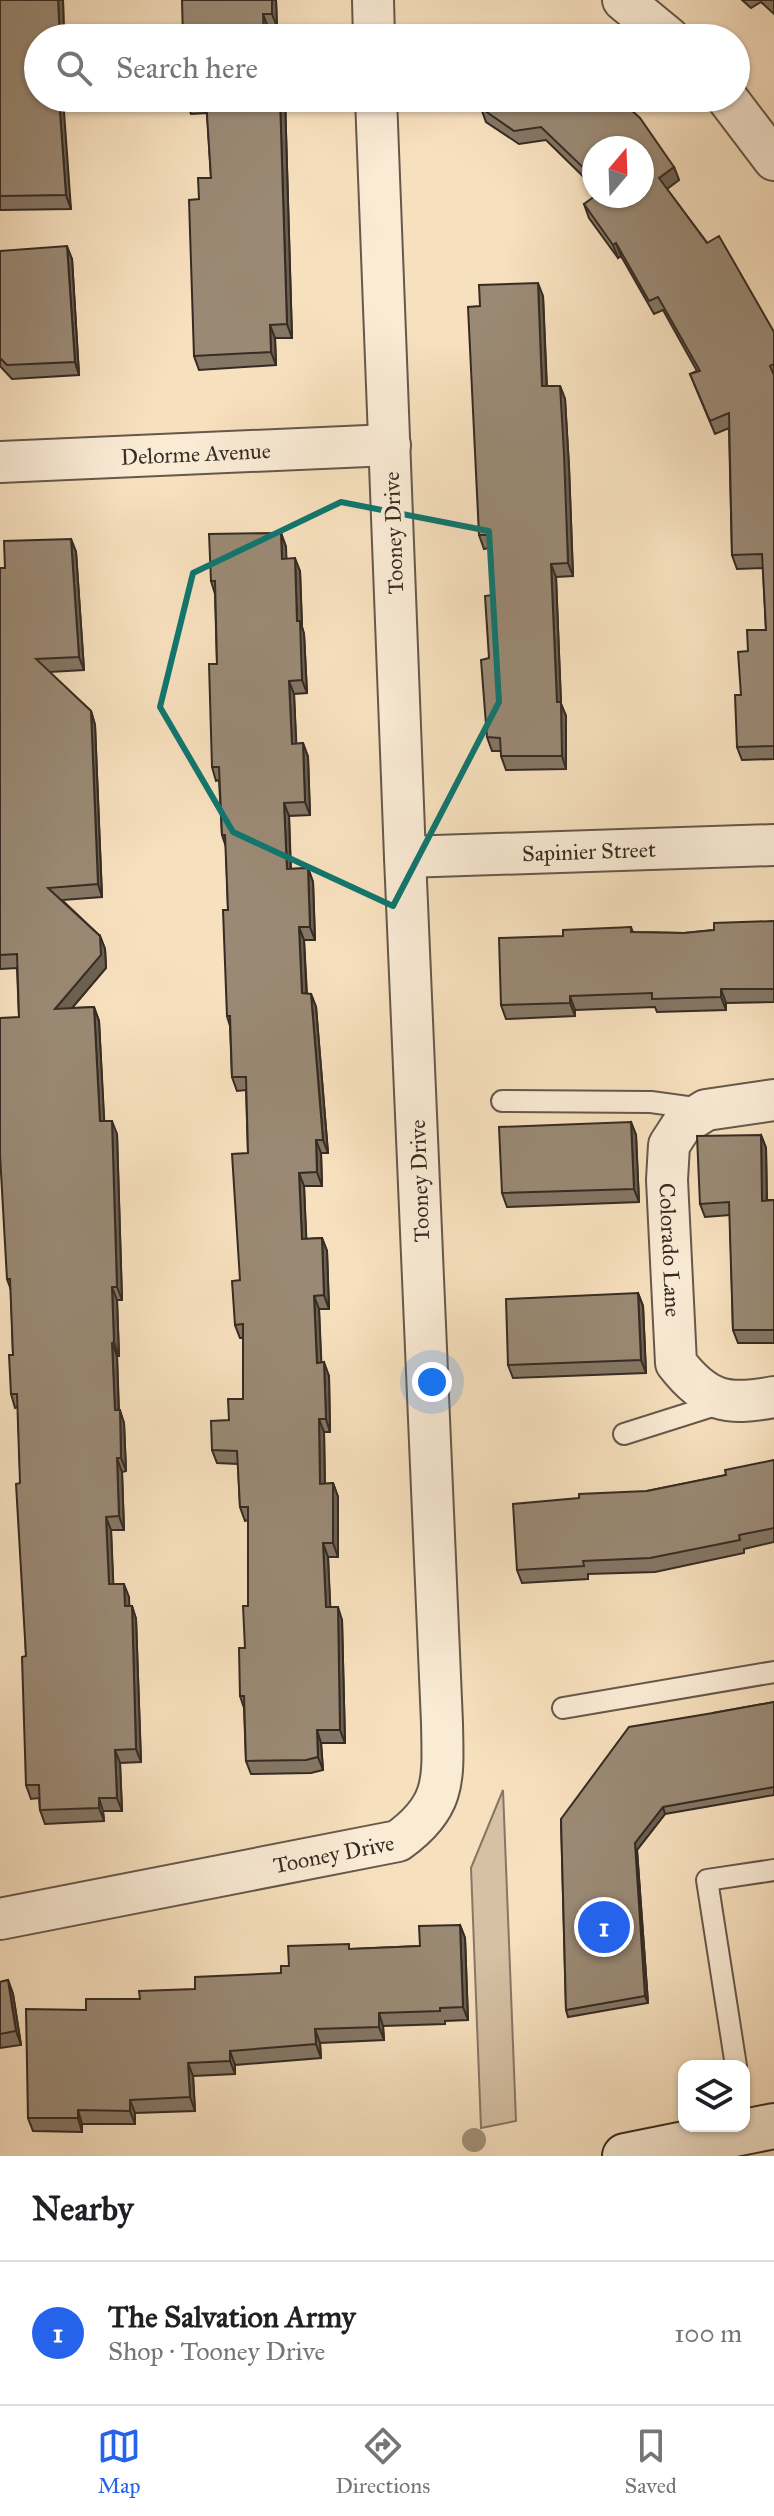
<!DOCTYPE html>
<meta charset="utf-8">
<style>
:root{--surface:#fff;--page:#f6f6f6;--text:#202124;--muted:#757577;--line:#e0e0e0;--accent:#2563eb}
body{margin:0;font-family:"IM FELL Great Primer",serif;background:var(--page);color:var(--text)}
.controls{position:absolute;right:24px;bottom:24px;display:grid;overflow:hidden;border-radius:16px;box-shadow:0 2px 6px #0004}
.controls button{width:72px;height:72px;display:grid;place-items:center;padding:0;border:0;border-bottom:2px solid var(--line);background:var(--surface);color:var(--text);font:40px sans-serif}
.compass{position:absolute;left:582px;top:136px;width:72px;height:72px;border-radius:50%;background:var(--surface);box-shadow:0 2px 6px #0004;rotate:19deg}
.you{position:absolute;left:432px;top:1382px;width:28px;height:28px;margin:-20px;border:6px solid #fff;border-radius:50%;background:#1a73e8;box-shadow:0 0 0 12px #1a73e833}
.badge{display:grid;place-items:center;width:52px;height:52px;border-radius:50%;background:var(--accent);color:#fff;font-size:26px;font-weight:700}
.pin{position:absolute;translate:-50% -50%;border:4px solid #fff;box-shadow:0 2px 8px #0006}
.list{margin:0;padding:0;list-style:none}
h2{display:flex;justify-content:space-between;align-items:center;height:104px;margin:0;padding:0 32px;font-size:34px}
h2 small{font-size:26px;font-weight:400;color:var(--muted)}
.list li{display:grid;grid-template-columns:52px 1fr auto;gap:24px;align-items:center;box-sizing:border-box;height:144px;padding:0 32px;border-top:2px solid var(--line)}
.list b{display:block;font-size:30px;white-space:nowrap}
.list p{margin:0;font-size:26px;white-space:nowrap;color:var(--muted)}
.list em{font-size:26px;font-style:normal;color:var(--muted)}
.icon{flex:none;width:44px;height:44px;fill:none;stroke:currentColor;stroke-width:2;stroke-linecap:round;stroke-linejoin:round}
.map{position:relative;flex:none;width:774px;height:2156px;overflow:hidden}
.search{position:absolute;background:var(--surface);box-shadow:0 2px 6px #0004;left:24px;right:24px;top:24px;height:88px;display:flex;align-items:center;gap:20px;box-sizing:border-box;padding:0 28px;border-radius:44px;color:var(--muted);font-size:30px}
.sheet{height:248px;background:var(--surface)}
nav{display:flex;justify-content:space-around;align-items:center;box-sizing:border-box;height:112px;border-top:2px solid var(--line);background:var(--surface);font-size:22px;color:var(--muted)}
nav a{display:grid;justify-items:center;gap:4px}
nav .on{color:var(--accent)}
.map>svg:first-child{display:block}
.green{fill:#d6c1a4;stroke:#867664;stroke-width:2}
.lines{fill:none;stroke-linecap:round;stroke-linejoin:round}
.lane-casing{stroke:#66584a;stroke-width:24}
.street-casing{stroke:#66584a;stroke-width:44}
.secondary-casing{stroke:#362b23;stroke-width:48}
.lane{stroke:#faebd5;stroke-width:20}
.street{stroke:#faebd5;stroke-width:40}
.secondary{stroke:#faebd5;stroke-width:44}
.tree{fill:#a3917a}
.wall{fill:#847664;stroke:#362b23;stroke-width:2}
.shaded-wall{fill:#6c6051;stroke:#362b23;stroke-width:2}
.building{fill:#9a8974;stroke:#362b23;stroke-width:2}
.marked{fill:none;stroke:#0f766e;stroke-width:6;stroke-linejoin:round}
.labels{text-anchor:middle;stroke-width:8;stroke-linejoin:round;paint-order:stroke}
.street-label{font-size:22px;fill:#362b23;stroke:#faebd5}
</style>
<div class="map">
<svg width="774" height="2156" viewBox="0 0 774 2156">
<rect width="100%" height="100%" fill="#f7e0be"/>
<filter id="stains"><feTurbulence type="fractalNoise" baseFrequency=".0025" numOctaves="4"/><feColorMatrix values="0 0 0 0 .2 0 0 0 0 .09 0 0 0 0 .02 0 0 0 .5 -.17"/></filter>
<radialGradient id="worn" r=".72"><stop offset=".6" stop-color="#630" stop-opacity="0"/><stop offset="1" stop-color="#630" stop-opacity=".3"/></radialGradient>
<!-- green -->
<path class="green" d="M503 1790 516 2121 481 2128 471 1868Z"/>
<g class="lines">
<!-- lane casing -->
<g class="lane-casing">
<path id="lane" d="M502 1101 651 1102 702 1109
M624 1434 722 1403
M563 1708 774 1672
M736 2066 707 1880 774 1870"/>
</g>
<!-- street casing -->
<g class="street-casing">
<g id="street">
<path d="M373 0 374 38"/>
<path d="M623 0 669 38"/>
<path d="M727 98 774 160"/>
<path id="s1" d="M0 462 390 445"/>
<path id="s2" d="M405 857 774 845"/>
<path id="s3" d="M774 1100 706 1110 682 1125 669 1145 667 1180 676 1363C706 1402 727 1406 774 1397"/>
<path id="s4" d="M0 1919 398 1841C447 1806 443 1779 442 1723L405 857 376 98"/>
</g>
</g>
<!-- secondary casing -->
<g class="secondary-casing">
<path id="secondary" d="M625 2156 774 2126"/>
</g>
<!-- lane -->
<use href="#lane" class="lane"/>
<!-- street -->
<use href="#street" class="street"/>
<!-- secondary -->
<use href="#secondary" class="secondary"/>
</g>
<!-- trees -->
<circle class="tree" cx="474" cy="2140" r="12"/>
<!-- wall -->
<path class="wall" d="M0 0H63L64 38H38L71 209 0 210Z
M276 0 277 27H268L269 38H183Z
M742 0H774V14L761 2 751 8Z
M186 98H285L292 338H275L276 365 199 370 194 356 199 199 211 178 207 113 191 114Z
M481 108 674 167 679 180 667 189 774 332V759L742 760 737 747 741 695 748 651 766 630 763 568 737 569 732 555 729 428 715 434 690 374 697 371 663 310 654 314 621 256 618 258 589 218 584 204 642 196 594 148V187L546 140 519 144 486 122Z
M0 251 72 259 79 375 12 379 0 366Z
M543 296 547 386H560L565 399 569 467 573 576 556 577 561 704 566 716V769L506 770 501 756V751H492L487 737 489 658 492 595 489 548 484 549 479 535Z
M281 533 286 547V559L300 571 302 627 304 634 307 693 294 694 296 744 303 743 308 757 310 815 289 816 291 869 308 868 313 882 315 940H304L307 994H311L316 1007 328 1153H321L322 1186H304L306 1239 322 1238 327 1251 329 1309H319L321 1363 329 1376 330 1432H324L325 1484 333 1483 338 1497V1557H328L330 1607 342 1620 345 1743H321L323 1770 311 1773 251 1774 246 1761 244 1708 240 1696 245 1648 248 1606V1520L245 1521 240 1507 238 1464 217 1463 212 1450 229 1420 243 1399V1338H240L235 1325 240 1280 248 1153 246 1090 237 1091 232 1077 230 1026 227 1016 228 910 226 847 222 835 219 780 216 781 212 767 217 664 215 594 211 581Z
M71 539 76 552 84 670 49 672 91 711 95 725 102 897 62 900 100 936 105 949 106 968 72 1008 94 1007 99 1021 104 1121 117 1134 122 1300H117L119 1356H117L119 1410 124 1423 126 1471 122 1472 124 1530H111L113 1584 129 1597V1606H132L136 1619 141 1762 120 1763 122 1811H103L104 1821 45 1824 40 1810 39 1798 31 1799 26 1785V1656L18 1407 15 1408 11 1394 13 1355 11 1290 7 1279 19 1017 17 968 0 969V568H5Z
M774 921V1002L726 1003V1010L657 1012 655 1007 575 1010V1016L506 1019 501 1005 563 936 631 927 633 932 684 933 714 930Z
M631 1122 636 1135 639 1202 507 1207 502 1193Z
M761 1135 766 1148 767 1200H774V1343H738L733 1330 730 1215 705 1217 700 1204Z
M638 1293 643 1306 646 1373 513 1378 508 1365Z
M774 1460V1542L744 1549V1553L655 1572 588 1574V1579L522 1583 517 1570 647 1491 726 1475Z
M774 1702V1795L665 1814 637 1850 648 2003 568 2017 566 2010 561 1819 713 1713Z
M460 1925 465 1938 468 2020 445 2021V2024L383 2026 384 2040 320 2043 321 2058 235 2065V2074L193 2076 195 2111 135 2113V2124H82V2132L33 2131 28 2118 86 2010 281 1973 289 1966 351 1949 420 1946Z
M8 1980 13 1994 21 2045 0 2048V1982Z"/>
<!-- shaded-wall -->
<path class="shaded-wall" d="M58 0H63L64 38H60Z
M272 0H276L277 27 272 14Z
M263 14 268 27 269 38H264Z
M59 98H63L71 209 66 195Z
M280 98H285L292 338 287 324Z
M674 167 679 180 664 191 659 178Z
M616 243 621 256 618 258 613 245Z
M67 246 72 259 79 375 75 362Z
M538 283 543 296 547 399 542 386Z
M270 325 275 338 276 365 271 352Z
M560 386 565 399 569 467 573 576 568 563Z
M281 533 286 547 287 572 282 559Z
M71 539 76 552 84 670 79 657Z
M295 558 300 571 302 627 304 634 307 693 302 680 297 621Z
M551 564 556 577 561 704 566 716V769L562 756 557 702Z
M289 681 294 694 297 757 292 744Z
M91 711 95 725 102 897 98 884Z
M303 743 308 757 310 815 305 802Z
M284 803 289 816 291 882 287 869Z
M308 868 313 882 315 940 310 927Z
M299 927 304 940 307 1006 302 993Z
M100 936 105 949 106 968 60 1022 55 1009Z
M721 989 726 1003V1010L721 997Z
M311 994 316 1007 328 1153 323 1140Z
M570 996 575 1010V1016L570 1003Z
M94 1007 99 1021 105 1135 100 1121Z
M112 1121 117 1134 122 1300 117 1287Z
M631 1122 636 1135 639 1202 634 1189Z
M761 1135 766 1148 767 1214 762 1201Z
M316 1140 321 1153 322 1186 317 1172Z
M299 1173 304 1186 307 1252 302 1239Z
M322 1238 327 1251 329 1309 324 1295Z
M112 1287 117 1300 119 1356 114 1342Z
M638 1293 643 1306 646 1373 641 1360Z
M314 1296 319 1309 322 1376 317 1363Z
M112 1343 117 1356 119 1424 115 1410Z
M324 1362 329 1376 330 1432 326 1419Z
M120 1410 124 1423 126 1471 121 1458Z
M319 1419 324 1432 325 1497 320 1484Z
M117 1458 122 1472 124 1530 119 1516Z
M333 1483 338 1497V1557L333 1543Z
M106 1517 111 1530 114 1598 109 1584Z
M323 1543 328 1557 331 1621 326 1607Z
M124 1584 129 1597 130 1619 125 1606Z
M132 1606 136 1619 141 1762 136 1749Z
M338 1607 342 1620 345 1743 340 1730Z
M317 1730 321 1743 323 1770 318 1757Z
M115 1750 120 1763 122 1811 117 1798Z
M99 1798 103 1811 104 1821 99 1808Z
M663 1807 665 1814 637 1850 648 2003 645 1996 635 1843Z
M460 1925 465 1938 468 2020 463 2007Z
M8 1980 13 1994 21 2045 16 2031Z
M379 2013 383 2026 384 2040 379 2027Z
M315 2029 320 2043 321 2058 316 2044Z
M230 2051 235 2065V2074L230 2061Z
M188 2063 193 2076 195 2111 190 2097Z
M130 2100 135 2113V2124L130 2111Z
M78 2110 82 2124V2132L78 2118Z"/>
<!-- building -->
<path class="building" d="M0 0H58L60 38H38V98H59L66 195 0 196Z
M182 0H272V14H263L264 38H183Z
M505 26 519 35 524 31 535 38H497Z
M186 98H280L287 324 270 325 271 352 194 356 189 200 199 199 198 178H211L206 99 186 101Z
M479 98H618L640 118 674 167 659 178 707 243 719 236 774 332V364L770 366 774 375V746L737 747 735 695H741L738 652 748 651 747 630H766L762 554 732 555 729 413 710 421 690 374 700 371 658 297 649 301 616 243 613 245 584 204 595 196H642V148H594V178L541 127 514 131 481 108Z
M67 246 75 362 7 365 0 358V251Z
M538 283 542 386H560L564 454 568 563 551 564 557 702H561L562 756H501L500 738 487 737 481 660 489 658 485 596 492 595 488 535H479L468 307 480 306 479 285Z
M281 533 282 559 295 558 297 621H300L302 680 289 681 292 744 303 743 305 802 284 803 287 869 308 868 310 927H299L302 993 311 994 323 1140H316L317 1172 299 1173 302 1239 322 1238 324 1295 314 1296 317 1363 324 1362 326 1419H319L320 1484 333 1483V1543H323L326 1607H338L340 1730H317L318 1757 306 1760 246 1761 244 1696H240L239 1648H245L243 1606H248V1507H240L237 1451 212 1450 211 1421 229 1420 228 1399H243V1324L235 1325 232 1281 240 1280 232 1154 248 1153 246 1077H232L230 1016H227L223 910H228L225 835H222L219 767H212L209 664H217L215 581H211L209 534Z
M71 539 79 657 36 659 91 711 98 884 48 888 100 936 101 955 55 1009 94 1007 100 1121H112L117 1287H112L114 1342 112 1343 115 1410H120L121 1458H117L119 1516 106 1517 109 1584H124L125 1606H132L136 1749 115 1750 117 1798H99V1808L40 1810 39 1785H26L22 1657 26 1656 16 1484 20 1483 17 1394H11L9 1355H13L10 1279H7L0 1155V1018L19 1017 17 954 0 955V568H5L4 541Z
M774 921V989H721V997L652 999V993L570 996V1003L501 1005 499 938 563 936V930L631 927V932L684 933 714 930V923Z
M631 1122 634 1189 502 1193 499 1127Z
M761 1135 762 1201 774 1200V1330H733L729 1202 700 1204 697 1136Z
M638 1293 641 1360 508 1365 506 1299Z
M774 1460V1528L739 1535 740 1540 650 1558 583 1561 584 1566 517 1570 513 1504 579 1498V1494L647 1491 726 1475 725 1470Z
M774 1702V1787L663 1807 635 1843 645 1996 566 2010 561 1819 629 1727 713 1713Z
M460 1925 463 2007 440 2008V2011L379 2013V2027L315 2029 316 2044 230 2051V2061L188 2063 190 2097 130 2100V2111L78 2110V2118H28L26 2009 86 2010V1999H140L139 1991 195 1989V1977L281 1973V1966H289L288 1946 349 1944V1949L420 1946 419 1926Z
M8 1980 16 2031 0 2034V1982Z"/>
<!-- marked area -->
<path class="marked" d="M341 502 489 531 499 702 393 906 233 832 160 707 193 573Z"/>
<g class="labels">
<!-- street labels -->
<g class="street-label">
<text dy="8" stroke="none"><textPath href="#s1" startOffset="196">Delorme Avenue</textPath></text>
<text transform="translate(393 533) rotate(-92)" y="8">Tooney Drive</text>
<text dy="8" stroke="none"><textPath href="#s2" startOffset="184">Sapinier Street</textPath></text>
<text transform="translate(419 1181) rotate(-92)" y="8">Tooney Drive</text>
<text dy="8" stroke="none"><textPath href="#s3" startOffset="226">Colorado Lane</textPath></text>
<text dy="8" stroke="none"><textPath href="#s4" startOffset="340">Tooney Drive</textPath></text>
</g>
</g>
<rect width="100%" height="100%" filter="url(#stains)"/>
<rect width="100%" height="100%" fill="url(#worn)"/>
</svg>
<div class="controls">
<button><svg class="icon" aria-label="layers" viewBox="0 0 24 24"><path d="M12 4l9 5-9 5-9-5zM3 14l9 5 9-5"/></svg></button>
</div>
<svg class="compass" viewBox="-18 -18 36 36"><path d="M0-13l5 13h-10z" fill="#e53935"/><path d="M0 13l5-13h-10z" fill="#757577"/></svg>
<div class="you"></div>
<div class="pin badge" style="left:604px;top:1927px">1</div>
<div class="search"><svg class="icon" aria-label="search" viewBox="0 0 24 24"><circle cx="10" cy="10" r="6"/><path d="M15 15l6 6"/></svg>Search here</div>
</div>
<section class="sheet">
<h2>Nearby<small></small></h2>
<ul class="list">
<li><span class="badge">1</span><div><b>The Salvation Army</b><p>Shop · Tooney Drive</p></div><em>100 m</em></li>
</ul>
</section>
<nav>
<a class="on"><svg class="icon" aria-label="map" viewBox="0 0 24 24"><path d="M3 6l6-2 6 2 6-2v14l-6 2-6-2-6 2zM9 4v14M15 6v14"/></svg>Map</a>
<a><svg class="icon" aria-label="directions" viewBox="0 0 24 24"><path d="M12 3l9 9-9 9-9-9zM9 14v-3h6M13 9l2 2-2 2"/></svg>Directions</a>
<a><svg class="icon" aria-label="saved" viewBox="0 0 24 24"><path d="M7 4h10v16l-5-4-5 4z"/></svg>Saved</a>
</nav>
